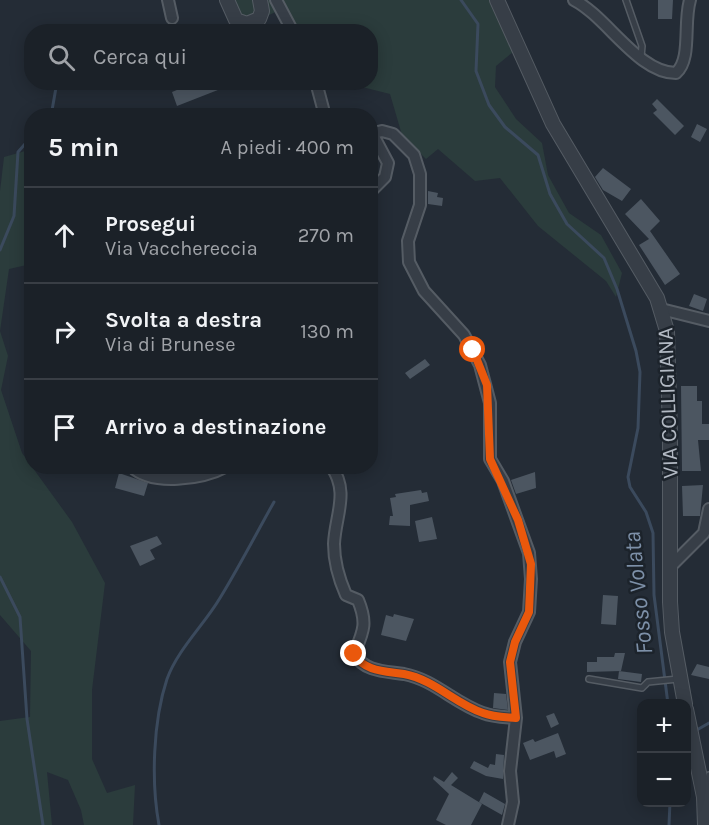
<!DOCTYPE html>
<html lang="it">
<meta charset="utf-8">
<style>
:root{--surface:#1b2128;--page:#282e34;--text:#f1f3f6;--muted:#a0a3a8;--line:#393e45}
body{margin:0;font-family:Karla,sans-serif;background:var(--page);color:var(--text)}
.controls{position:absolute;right:18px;bottom:18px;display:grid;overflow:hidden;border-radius:12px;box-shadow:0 3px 15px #0003}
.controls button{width:54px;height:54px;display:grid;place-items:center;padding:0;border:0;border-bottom:2px solid var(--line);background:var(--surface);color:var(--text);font:30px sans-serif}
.stop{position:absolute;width:18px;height:18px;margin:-14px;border:4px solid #ea580c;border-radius:50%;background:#fff}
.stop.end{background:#ea580c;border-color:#fff;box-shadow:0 2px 6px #0008}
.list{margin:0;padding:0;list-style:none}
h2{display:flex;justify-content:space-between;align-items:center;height:78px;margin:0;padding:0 24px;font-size:26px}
h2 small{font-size:20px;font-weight:400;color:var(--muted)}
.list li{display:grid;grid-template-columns:39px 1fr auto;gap:18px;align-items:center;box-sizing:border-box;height:96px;padding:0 24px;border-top:2px solid var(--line)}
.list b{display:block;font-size:22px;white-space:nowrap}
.list p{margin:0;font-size:20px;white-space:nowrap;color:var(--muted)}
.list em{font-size:20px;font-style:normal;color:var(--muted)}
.icon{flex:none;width:33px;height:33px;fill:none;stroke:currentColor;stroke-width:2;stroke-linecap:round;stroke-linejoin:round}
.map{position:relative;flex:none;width:709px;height:825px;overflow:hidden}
.search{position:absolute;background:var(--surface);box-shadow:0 3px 15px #0003;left:24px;top:24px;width:354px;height:66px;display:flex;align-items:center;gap:15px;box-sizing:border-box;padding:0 21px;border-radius:24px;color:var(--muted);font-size:22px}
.panel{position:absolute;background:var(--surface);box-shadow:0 3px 15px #0003;left:24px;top:108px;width:354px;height:366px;border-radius:24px}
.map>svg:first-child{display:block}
.green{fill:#2b3c3c}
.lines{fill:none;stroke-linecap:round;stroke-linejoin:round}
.stream{stroke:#3b4a5d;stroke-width:3}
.building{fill:#4c5661}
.service-casing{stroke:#555c64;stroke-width:8}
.minor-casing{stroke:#555c64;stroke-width:14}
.tertiary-casing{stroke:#555c64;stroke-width:16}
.service{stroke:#373e47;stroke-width:5}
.minor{stroke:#373e47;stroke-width:10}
.tertiary{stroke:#373e47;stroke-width:14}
.route{stroke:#ea580c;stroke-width:8}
.labels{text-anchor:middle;stroke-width:5;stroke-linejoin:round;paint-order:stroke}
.street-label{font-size:22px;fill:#b2b9c3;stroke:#1c232b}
.water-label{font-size:24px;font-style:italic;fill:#7d90a8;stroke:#1c232b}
</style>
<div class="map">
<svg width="709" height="825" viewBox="0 0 709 825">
<rect width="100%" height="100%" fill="#242c36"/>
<!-- green -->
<path class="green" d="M232 0H489L513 52 496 66 495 87 516 119 542 143 548 175 569 213 601 235 622 273 616 297 606 281 538 226 500 178 475 181 438 149 426 159 402 135 390 94 350 84 370 82V32L298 31 284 8 265 17 242 19Z
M25 151 32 203 31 264 9 269 0 331 8 356 1 390 22 453 72 522 105 583 92 690V759L107 793 135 785 133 825H84L81 810 68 780 47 772 52 825H0V721L30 717 31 651 0 615V191L4 157Z"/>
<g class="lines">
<!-- stream -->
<path class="stream" d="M461 0 478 24 476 71 489 105 505 127 538 155 550 194 567 224 604 258 617 289 636 351 640 372 638 428 628 477 630 487 646 512 653 533 654 595 668 704
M51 116 57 82
M0 250 14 216 18 152 32 136
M0 577 20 617 27 719 43 825
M695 731 709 723
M159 825C151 782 153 721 167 679 178 649 204 625 220 598 239 567 256 534 274 502
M669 825 670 802"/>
</g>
<!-- building -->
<path class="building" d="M658 0H673L672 19H658Z
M182 82H221L223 88 177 106 172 92 184 87Z
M657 99 684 126 675 135 653 113 657 110 652 104Z
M697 124 707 129 700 142 691 137Z
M603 168 631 189 622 201 603 190 595 177Z
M428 191 438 193 437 197 443 198 442 206 428 204Z
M641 199 660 221 650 231 680 274 665 285 639 245 649 239 625 214Z
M694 294 707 299 703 311 689 306Z
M425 359 430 365 410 379 405 373Z
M681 386H697V401H702V424H709V440H698L701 471H682Z
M535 472 536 488 516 494 511 480Z
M119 473 148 483 144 496 115 488Z
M703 485 700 516H683L682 486Z
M421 490 422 493 427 492 429 501 410 505V526L389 525 390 516H393L390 498 396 497 395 494Z
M432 517 437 539 419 542 415 521Z
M157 536 162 544 150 550 155 559 140 566 130 546Z
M603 595 618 596 616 625 601 624Z
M394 614 414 619 406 641 381 635 386 615 393 617Z
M615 653H625L621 671 587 672V662H597V657H614Z
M697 664 709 667V679L691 675Z
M619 671 642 674 641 682 618 679Z
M494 693 506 694 508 710 493 708Z
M554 713 559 724 551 728 546 716Z
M558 733 566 754 556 758 554 751 530 760 523 743 533 739 535 742Z
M496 754 504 755 503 779 486 776 470 768 474 761 488 768 490 764 495 765Z
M452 772 458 778 451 785 482 804 471 825H446L436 820 449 794 433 779 434 776 444 782Z
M484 792 505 804 502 815 479 802Z"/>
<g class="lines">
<!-- service casing -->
<g class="service-casing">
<path id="service" d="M626 0 642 46 641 57
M589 679 642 688 648 682 678 679
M706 787 709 775"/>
</g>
<!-- minor casing -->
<g class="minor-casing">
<path id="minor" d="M168 0 172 18
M276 0 293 32
M574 0C607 17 638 73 676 73 692 59 683 23 690 0
M316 82 325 116
M370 134 382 131 393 134 414 155 420 174V205L408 241 409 262 424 291 464 335 480 365 490 403V459L503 481 529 553 531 579 529 612 515 642 510 662 516 718 510 771 513 802 508 825
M370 192 385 177 388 163 372 133
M661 309 709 321
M131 466C152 487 203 479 227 466
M331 466C350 492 335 516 334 544 334 561 339 579 346 595L358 600C368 624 363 632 354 654 365 672 385 671 404 674 435 680 454 703 483 713 493 717 505 717 516 718
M669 568 704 533 709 509"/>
</g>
<!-- tertiary casing -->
<g class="tertiary-casing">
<path id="tertiary" d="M227 0 236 20 247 24 259 19 262 11 260 0
M497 0 553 124 657 298 667 331 670 433V602L672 632 685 704
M686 709 704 797 705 825"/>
</g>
<!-- service -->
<use href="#service" class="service"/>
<!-- minor -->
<use href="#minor" class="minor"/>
<!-- tertiary -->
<use href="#tertiary" class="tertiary"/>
</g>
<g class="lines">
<!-- route -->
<path class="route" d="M354 654C365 672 385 671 404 674 435 680 454 703 483 713 493 717 505 717 516 718L510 662 515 642 529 612 531 564 518 520 490 459 487 385 473 350"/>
</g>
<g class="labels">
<!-- street labels -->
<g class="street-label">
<text transform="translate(667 403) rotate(-92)" y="8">VIA COLLIGIANA</text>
</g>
<!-- water labels -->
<g class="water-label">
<text transform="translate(638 593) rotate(-96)" y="8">Fosso Volata</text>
</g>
</g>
</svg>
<div class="controls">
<button>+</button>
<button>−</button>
</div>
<div class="stop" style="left:473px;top:350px"></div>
<div class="stop end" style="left:354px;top:654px"></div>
<div class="search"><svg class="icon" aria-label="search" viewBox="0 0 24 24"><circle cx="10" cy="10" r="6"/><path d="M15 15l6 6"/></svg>Cerca qui</div>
<section class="panel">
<h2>5 min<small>A piedi · 400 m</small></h2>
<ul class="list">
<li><svg class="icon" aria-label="ahead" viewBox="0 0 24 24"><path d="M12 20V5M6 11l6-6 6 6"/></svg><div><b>Prosegui</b><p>Via Vacchereccia</p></div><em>270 m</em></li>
<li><svg class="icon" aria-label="right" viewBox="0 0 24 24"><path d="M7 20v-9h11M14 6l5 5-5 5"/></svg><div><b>Svolta a destra</b><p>Via di Brunese</p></div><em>130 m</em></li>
<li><svg class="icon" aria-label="arrive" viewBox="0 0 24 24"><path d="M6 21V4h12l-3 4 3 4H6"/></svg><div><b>Arrivo a destinazione</b></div></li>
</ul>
</section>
</div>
